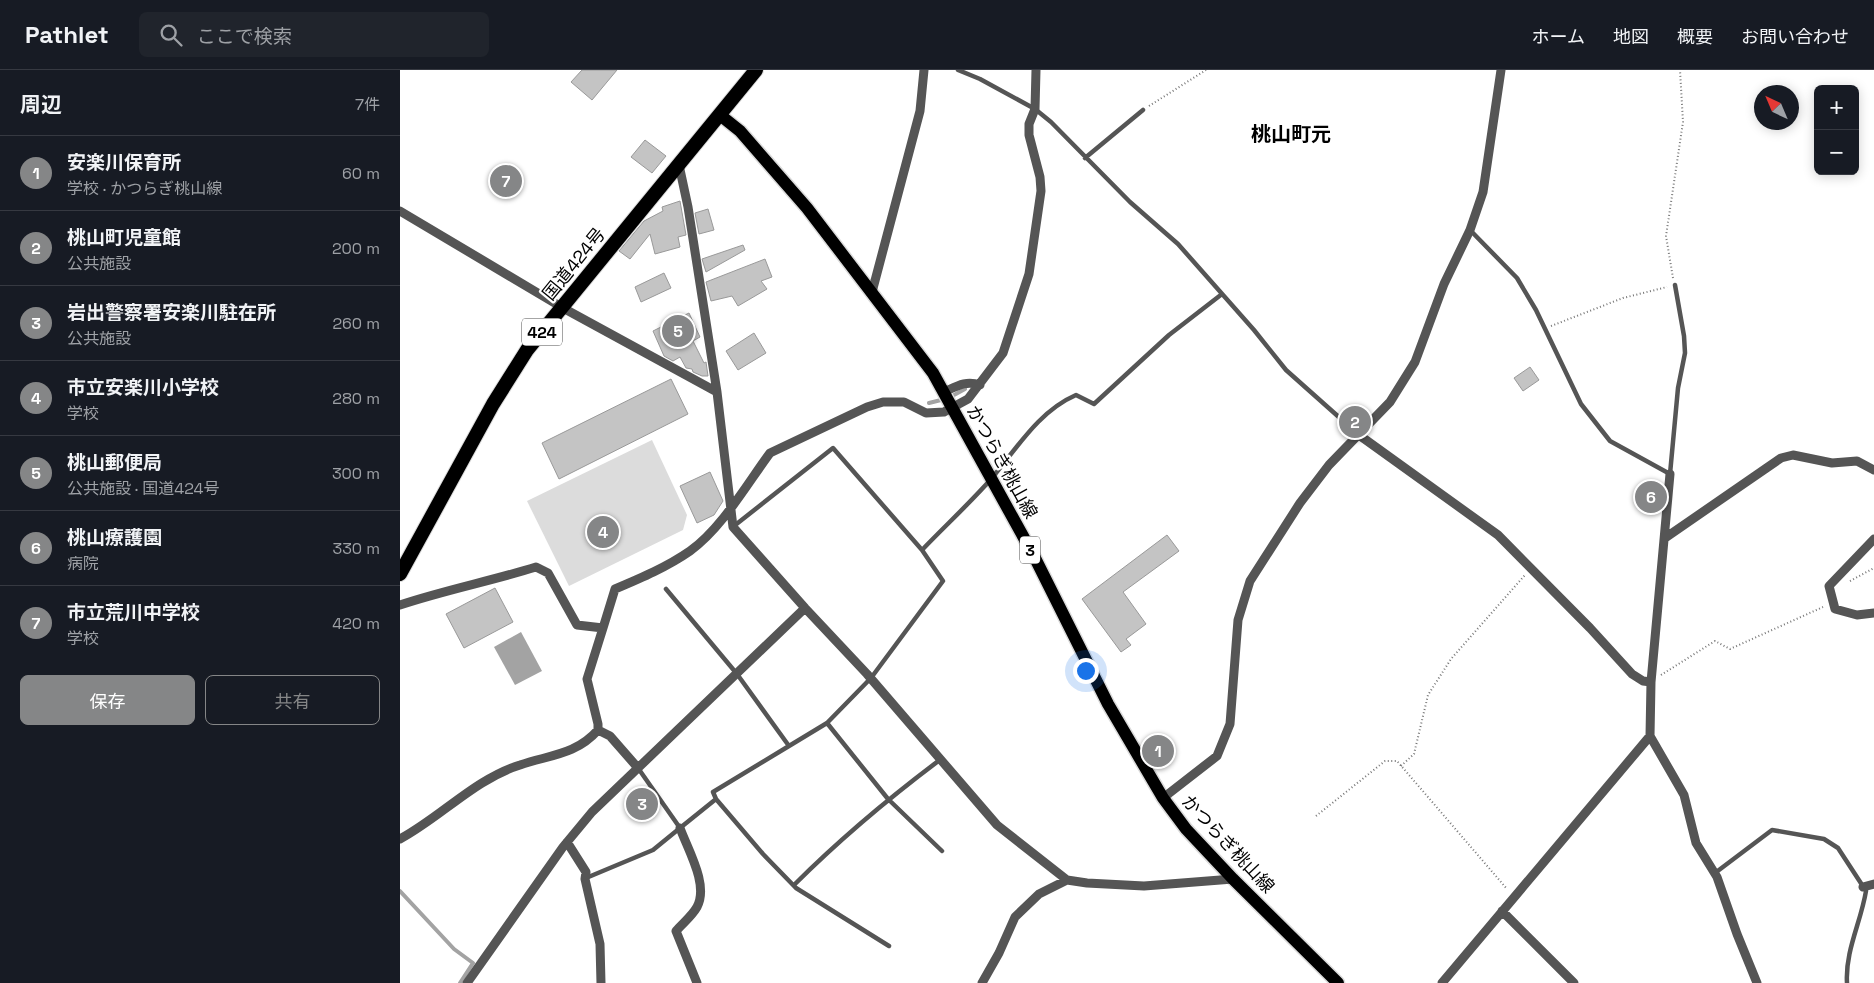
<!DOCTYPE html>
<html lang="ja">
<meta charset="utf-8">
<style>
:root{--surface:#171b24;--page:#20242c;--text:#f1f3f6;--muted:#9ea1a6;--line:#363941;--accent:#858687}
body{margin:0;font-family:"Space Grotesk","Noto Sans JP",sans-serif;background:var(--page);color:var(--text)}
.controls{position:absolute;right:15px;top:15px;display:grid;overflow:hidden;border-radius:8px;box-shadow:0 2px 12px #0003}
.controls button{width:45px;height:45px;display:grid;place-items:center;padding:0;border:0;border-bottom:1px solid var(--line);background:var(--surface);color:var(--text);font:25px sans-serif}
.compass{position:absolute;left:1354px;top:15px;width:45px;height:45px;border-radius:50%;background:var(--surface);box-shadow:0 2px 12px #0003;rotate:316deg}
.you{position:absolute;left:685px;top:600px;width:18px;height:18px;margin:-12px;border:4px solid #fff;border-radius:50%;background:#1a73e8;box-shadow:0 0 0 8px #1a73e833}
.badge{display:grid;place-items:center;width:32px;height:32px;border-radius:50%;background:var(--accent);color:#fff;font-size:16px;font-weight:700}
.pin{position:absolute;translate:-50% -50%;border:2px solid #fff;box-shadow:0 1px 5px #0006}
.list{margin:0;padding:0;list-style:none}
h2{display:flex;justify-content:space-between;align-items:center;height:65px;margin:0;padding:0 20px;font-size:21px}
h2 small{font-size:16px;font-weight:400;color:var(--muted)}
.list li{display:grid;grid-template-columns:32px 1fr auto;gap:15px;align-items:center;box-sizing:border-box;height:75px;padding:0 20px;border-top:1px solid var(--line)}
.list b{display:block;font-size:19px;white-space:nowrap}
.list p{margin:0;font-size:16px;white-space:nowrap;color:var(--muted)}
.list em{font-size:16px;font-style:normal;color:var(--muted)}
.actions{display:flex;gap:10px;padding:15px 20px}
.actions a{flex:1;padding:11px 0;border:1px solid var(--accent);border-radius:8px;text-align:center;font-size:18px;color:var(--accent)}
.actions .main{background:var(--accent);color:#fff}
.icon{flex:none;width:28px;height:28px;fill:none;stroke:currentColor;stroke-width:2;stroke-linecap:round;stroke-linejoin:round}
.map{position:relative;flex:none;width:1474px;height:913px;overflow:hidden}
header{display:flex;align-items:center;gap:30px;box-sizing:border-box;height:70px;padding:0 25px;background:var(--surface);border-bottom:1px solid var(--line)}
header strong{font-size:24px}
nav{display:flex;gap:28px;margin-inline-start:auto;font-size:18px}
.search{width:350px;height:45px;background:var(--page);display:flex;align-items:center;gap:12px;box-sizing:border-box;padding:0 18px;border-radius:8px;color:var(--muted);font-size:19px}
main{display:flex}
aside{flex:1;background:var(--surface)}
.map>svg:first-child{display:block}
.green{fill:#dcdcdc}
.water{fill:#a3a3a3}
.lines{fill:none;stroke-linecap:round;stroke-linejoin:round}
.stream{stroke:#a3a3a3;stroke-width:4}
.building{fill:#c4c4c4;stroke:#999}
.primary-casing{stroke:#dbdbdb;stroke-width:15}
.trunk-casing{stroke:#dbdbdb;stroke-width:16}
.path{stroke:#777;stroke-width:2;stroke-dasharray:1 2.5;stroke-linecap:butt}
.service{stroke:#555;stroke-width:4.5}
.minor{stroke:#555;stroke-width:9}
.primary{stroke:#000;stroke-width:12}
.trunk{stroke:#000;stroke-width:14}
.labels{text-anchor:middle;stroke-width:4.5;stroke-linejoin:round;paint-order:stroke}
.shield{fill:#fff;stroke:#4c4c4c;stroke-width:1}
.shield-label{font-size:16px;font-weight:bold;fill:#000}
.street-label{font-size:18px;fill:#000;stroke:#fff}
.quarter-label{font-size:20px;font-weight:bold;fill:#000;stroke:#fff}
</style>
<header>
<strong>Pathlet</strong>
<div class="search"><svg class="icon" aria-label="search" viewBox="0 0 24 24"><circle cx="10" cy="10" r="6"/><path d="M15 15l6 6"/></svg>ここで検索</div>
<nav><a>ホーム</a><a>地図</a><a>概要</a><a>お問い合わせ</a></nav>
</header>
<main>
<aside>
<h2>周辺<small>7件</small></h2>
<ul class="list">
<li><span class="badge">1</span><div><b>安楽川保育所</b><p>学校 · かつらぎ桃山線</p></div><em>60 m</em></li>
<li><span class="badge">2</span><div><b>桃山町児童館</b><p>公共施設</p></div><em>200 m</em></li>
<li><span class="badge">3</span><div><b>岩出警察署安楽川駐在所</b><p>公共施設</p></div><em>260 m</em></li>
<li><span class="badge">4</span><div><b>市立安楽川小学校</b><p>学校</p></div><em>280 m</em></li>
<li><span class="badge">5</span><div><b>桃山郵便局</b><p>公共施設 · 国道424号</p></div><em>300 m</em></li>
<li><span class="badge">6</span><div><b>桃山療護園</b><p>病院</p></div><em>330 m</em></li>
<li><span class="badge">7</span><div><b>市立荒川中学校</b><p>学校</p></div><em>420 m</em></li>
</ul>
<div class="actions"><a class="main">保存</a><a>共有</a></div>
</aside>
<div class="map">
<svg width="1474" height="913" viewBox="0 0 1474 913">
<rect width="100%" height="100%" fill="#fff"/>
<!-- green -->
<path class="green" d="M252 370 287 445 283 460 169 516 127 431Z"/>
<!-- water -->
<path class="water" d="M121 562 142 601 115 615 94 577Z"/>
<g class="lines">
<!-- stream -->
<path class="stream" d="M554 325 565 319
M529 333 541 330
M0 821 54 879 73 893 60 913"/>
</g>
<!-- building -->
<path class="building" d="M182 0H217L192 30 171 12Z
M245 70 266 86 252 103 231 87Z
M280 131 286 165 278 167 280 177 255 184 250 164 230 189 219 181 244 151 263 141 262 137Z
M308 139 314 160 299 164 295 143Z
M343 175 345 180 306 202 302 189Z
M365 189 372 207 361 211 367 219 338 236 332 226 311 231 306 212Z
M264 203 271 218 241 232 235 217Z
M289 243 300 267 293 271 304 293 306 292 308 306H302L293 302 292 299 286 298 280 287 273 291 264 286 253 261Z
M354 263 366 283 338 300 326 281Z
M1130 297 1139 310 1123 321 1114 308Z
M271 309 288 344 159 409 142 373Z
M310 402 323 431 314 445 297 453 280 416Z
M767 465 779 481 723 522 746 554 726 569 731 575 721 582 682 529Z
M95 518 113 552 64 578 46 544Z"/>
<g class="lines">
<!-- primary casing -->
<g class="primary-casing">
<path id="primary" d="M320 45 340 61 407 138 533 303 635 488 708 634 763 728 786 759 833 809 938 913"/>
</g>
<!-- trunk casing -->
<g class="trunk-casing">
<path id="trunk" d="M0 504 93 334 127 280 356 0"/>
</g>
<!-- path -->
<path class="path" d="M749 36 806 0
M1273 208 1266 166 1283 52 1280 0
M1151 256 1223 228 1267 217
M1450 511 1474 498
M1261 605 1315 571 1330 579 1423 537
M1001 696 1014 684 1028 625 1051 589 1125 505
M916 746 985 691H997L1107 819"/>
<!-- service -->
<path class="service" d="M558 0 580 9 635 39 651 52 730 132 778 174 854 260 886 300 959 365
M685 88 743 40
M1070 160 1117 208 1136 240 1181 334 1210 371 1270 404 1278 318 1285 283 1284 266 1275 215
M334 456 433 378 522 480C545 456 570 433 592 408 617 378 639 341 676 325L694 334 769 265 822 224
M266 519 337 604 389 676 427 653 471 608 543 511 522 480
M427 653 488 729 542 781
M238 698 280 758 316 729 363 784 396 818 489 876
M316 729 313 722 389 676
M1315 803 1372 760 1424 769 1438 778 1466 821C1461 852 1445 881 1447 913
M186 808 253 780 280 758
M394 815C440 769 489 728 541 689"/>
<!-- minor -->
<path class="minor" d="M279 95 288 137 317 322 333 457 405 538 467 604 597 755 667 810 687 813 744 816 833 809
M0 141 163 238 317 322
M472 222 520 41 524 0
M544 322C557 316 566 310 580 315
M959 365 1098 465 1190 558 1232 604 1243 611 1251 612
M1270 404 1251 612 1250 666 1284 725 1296 773 1317 807 1337 864 1357 913
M1265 468 1381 388 1393 385 1432 393 1457 391 1474 400
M1474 469 1429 516 1435 539 1457 545 1474 543
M0 535C45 520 91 511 136 497L148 503 177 555 203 558 215 519C241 508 267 497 290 481 322 458 347 414 370 383L467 337 483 332H504L526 343 544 342 568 329 603 283 629 204 641 121 640 107 629 65V54L635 39 636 0
M198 660 210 666 238 698
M763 728 817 686 830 654 838 550 850 511 900 433 929 395 990 332 1015 292 1044 214 1070 160 1083 122 1101 0
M280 758C288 780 309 815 297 837 292 846 283 853 276 861L297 913
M0 769C41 747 75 709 120 695 149 685 176 685 198 660V654L187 609 203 558
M167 772 186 802 185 809 200 874 201 913
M1463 817 1474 814
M1102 841 1174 913
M67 913 163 777 192 742 405 538
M582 913 599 883 615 847 639 824 667 810
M1042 913 1250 666"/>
<!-- primary -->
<use href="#primary" class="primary"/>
<!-- trunk -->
<use href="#trunk" class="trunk"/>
</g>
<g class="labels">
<!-- shield labels -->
<g class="shield">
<rect x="122" y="248.5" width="40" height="27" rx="4"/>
<rect x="620" y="466.5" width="20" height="27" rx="4"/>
</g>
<g class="shield-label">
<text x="142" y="268">424</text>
<text x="630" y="486">3</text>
</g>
<!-- street labels -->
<g class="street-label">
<text transform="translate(174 194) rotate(-51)" y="6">国道424号</text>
<text transform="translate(602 392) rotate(61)" y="6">かつらぎ桃山線</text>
<text transform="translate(828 774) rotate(47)" y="6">かつらぎ桃山線</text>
</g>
<!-- quarter labels -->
<g class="quarter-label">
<text x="891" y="71">桃山町元</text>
</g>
</g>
</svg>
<div class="controls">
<button>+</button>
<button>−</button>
</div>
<svg class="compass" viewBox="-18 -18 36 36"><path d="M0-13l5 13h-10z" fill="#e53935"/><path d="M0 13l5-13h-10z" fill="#9ea1a6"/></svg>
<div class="you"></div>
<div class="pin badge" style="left:758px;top:681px">1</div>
<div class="pin badge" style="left:955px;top:352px">2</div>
<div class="pin badge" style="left:242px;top:734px">3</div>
<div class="pin badge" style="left:203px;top:462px">4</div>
<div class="pin badge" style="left:278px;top:261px">5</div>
<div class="pin badge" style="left:1251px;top:427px">6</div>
<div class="pin badge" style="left:106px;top:111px">7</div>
</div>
</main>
